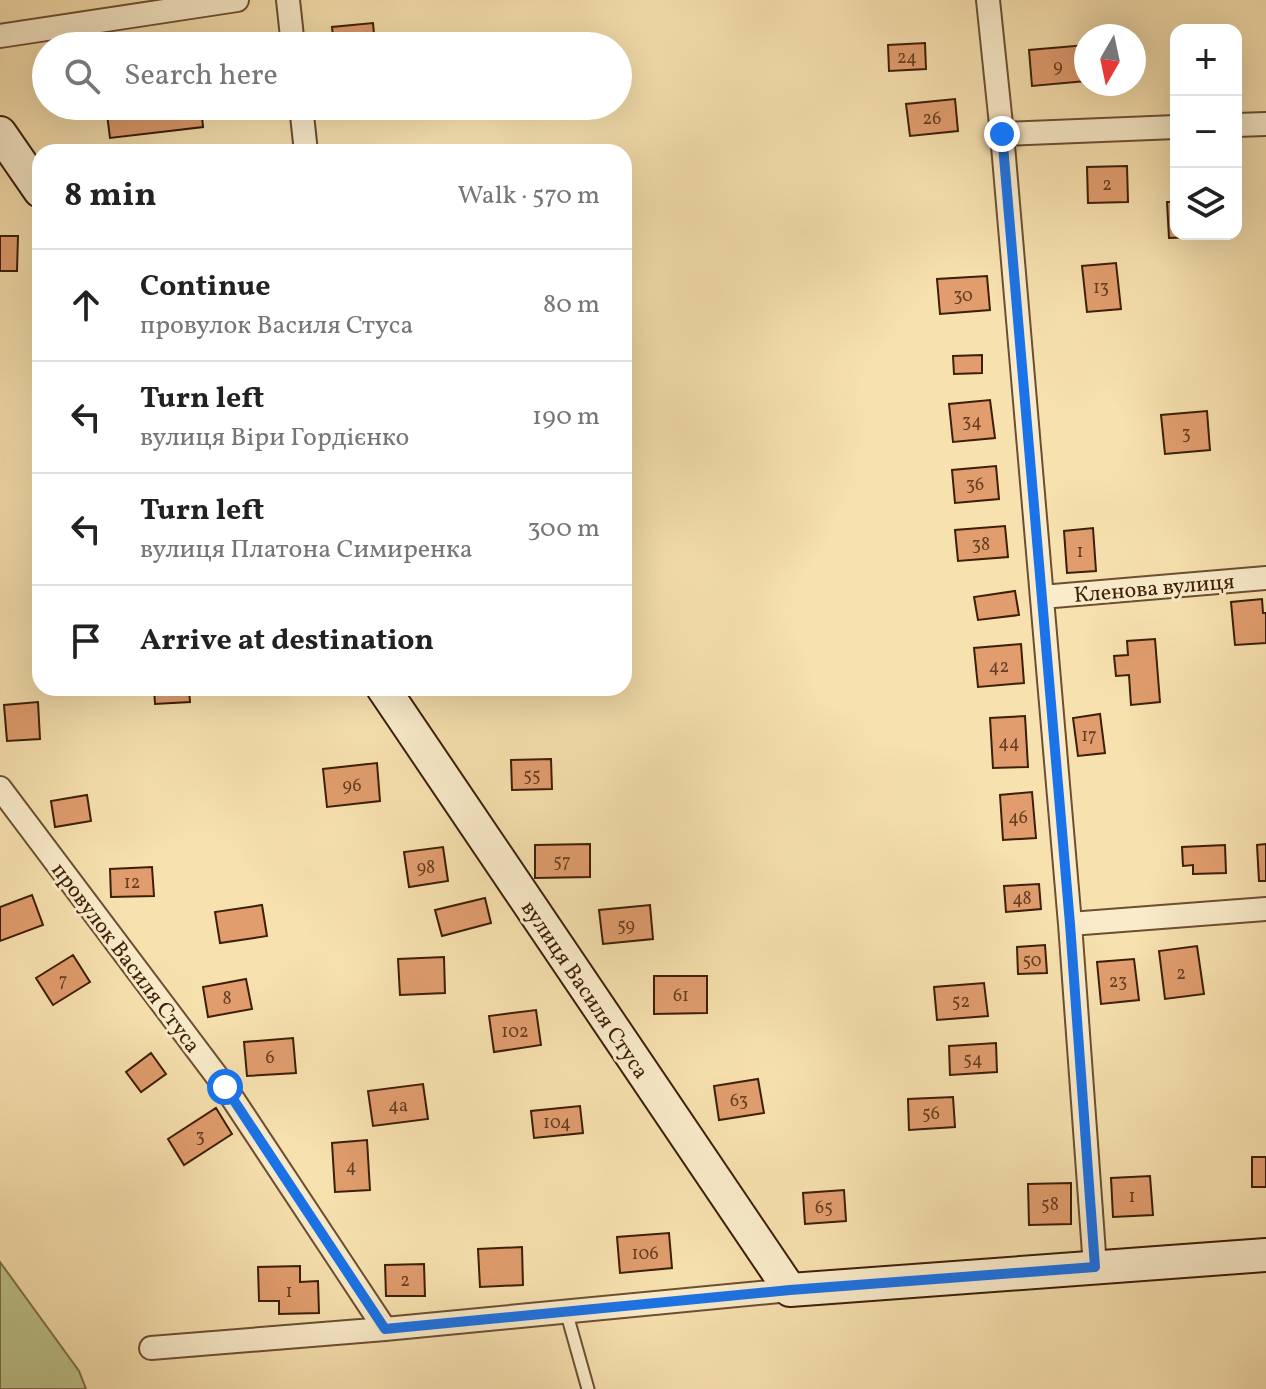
<!DOCTYPE html>
<meta charset="utf-8">
<style>
:root{--surface:#fff;--page:#f2f2f2;--text:#222;--muted:#767676;--line:#e0e0e0}
body{margin:0;font-family:Vollkorn,serif;background:var(--page);color:var(--text)}
.controls{position:absolute;right:24px;top:24px;display:grid;overflow:hidden;border-radius:16px;box-shadow:0 8px 32px #0002}
.controls button{width:72px;height:72px;display:grid;place-items:center;padding:0;border:0;border-bottom:2px solid var(--line);background:var(--surface);color:var(--text);font:40px sans-serif}
.compass{position:absolute;left:1074px;top:24px;width:72px;height:72px;border-radius:50%;background:var(--surface);box-shadow:0 8px 32px #0002;rotate:189deg}
.stop{position:absolute;width:24px;height:24px;margin:-18px;border:6px solid #1a73e8;border-radius:50%;background:#fff}
.stop.end{background:#1a73e8;border-color:#fff;box-shadow:0 2px 8px #0008}
.list{margin:0;padding:0;list-style:none}
h2{display:flex;justify-content:space-between;align-items:center;height:104px;margin:0;padding:0 32px;font-size:34px}
h2 small{font-size:26px;font-weight:400;color:var(--muted)}
.list li{display:grid;grid-template-columns:52px 1fr auto;gap:24px;align-items:center;box-sizing:border-box;height:112px;padding:0 32px;border-top:2px solid var(--line)}
.list b{display:block;font-size:30px;white-space:nowrap}
.list p{margin:0;font-size:26px;white-space:nowrap;color:var(--muted)}
.list em{font-size:26px;font-style:normal;color:var(--muted)}
.icon{flex:none;width:44px;height:44px;fill:none;stroke:currentColor;stroke-width:2;stroke-linecap:round;stroke-linejoin:round}
.map{position:relative;flex:none;width:1266px;height:1389px;overflow:hidden}
.search{position:absolute;background:var(--surface);box-shadow:0 8px 32px #0002;left:32px;top:32px;width:600px;height:88px;display:flex;align-items:center;gap:20px;box-sizing:border-box;padding:0 28px;border-radius:44px;color:var(--muted);font-size:30px}
.panel{position:absolute;background:var(--surface);box-shadow:0 8px 32px #0002;left:32px;top:144px;width:600px;height:552px;border-radius:24px}
.map>svg:first-child{display:block}
.green{fill:#bdc28a;stroke:#7d7048;stroke-width:2}
.building{fill:#e19d6e;stroke:#3d1e07;stroke-width:2}
.lines{fill:none;stroke-linecap:round;stroke-linejoin:round}
.lane-casing{stroke:#6c4f31;stroke-width:15}
.street-casing{stroke:#6c4f31;stroke-width:26}
.secondary-casing{stroke:#3d1e07;stroke-width:36}
.lane{stroke:#faeccb;stroke-width:11}
.street{stroke:#faeccb;stroke-width:22}
.secondary{stroke:#faeccb;stroke-width:32}
.route{stroke:#1a73e8;stroke-width:10}
.labels{text-anchor:middle;stroke-width:6;stroke-linejoin:round;paint-order:stroke}
.number-label{font-size:18px;fill:#663e21}
.street-label{font-size:22px;fill:#3d1e07;stroke:#faeccb}
</style>
<div class="map">
<svg width="1266" height="1389" viewBox="0 0 1266 1389">
<rect width="100%" height="100%" fill="#f7e1af"/>
<filter id="stains"><feTurbulence type="fractalNoise" baseFrequency=".0025" numOctaves="4"/><feColorMatrix values="0 0 0 0 .2 0 0 0 0 .09 0 0 0 0 .02 0 0 0 .5 -.17"/></filter>
<radialGradient id="worn" r=".72"><stop offset=".6" stop-color="#630" stop-opacity="0"/><stop offset="1" stop-color="#630" stop-opacity=".3"/></radialGradient>
<!-- green -->
<path class="green" d="M0 1262 79 1371 86 1389H0Z"/>
<!-- building -->
<path class="building" d="M373 23 375 46H334L332 27Z
M925 43 926 69 889 71 888 45Z
M1086 45V81L1032 86 1029 50Z
M955 99 958 131 910 136 906 104Z
M106 106H201L203 127 110 138Z
M341 106H379L380 114 343 119Z
M1127 166 1128 202 1088 203 1087 167Z
M1167 202H1176V234H1196V237L1169 238Z
M0 236H18L17 271H0Z
M1116 263 1121 309 1087 312 1082 266Z
M987 276 990 310 940 314 937 279Z
M982 355V373L954 374 953 356Z
M990 400 995 438 953 442 949 404Z
M1207 411 1210 450 1165 454 1161 415Z
M996 466 999 499 955 503 952 470Z
M1005 526 1008 557 958 561 955 530Z
M1093 528 1096 571 1067 573 1064 531Z
M1015 591 1019 615 978 620 974 597Z
M1262 599 1263 613H1266V643L1235 645 1231 602Z
M1155 639 1160 702 1131 705 1129 675 1116 676 1114 656 1128 655 1127 641Z
M1021 644 1024 683 978 687 974 648Z
M154 688H217V689L189 690 190 702 155 704Z
M38 702 40 739 7 741 4 705Z
M1100 714 1105 753 1078 756 1073 718Z
M1025 716 1028 767 993 768 990 718Z
M551 759 552 789 512 790 511 760Z
M377 763 380 801 327 807 323 769Z
M1032 792 1036 838 1003 840 1000 795Z
M87 795 91 821 55 827 51 801Z
M590 844V877L535 878V845Z
M1266 844V881H1259L1257 845Z
M1225 845 1226 873 1193 874V865L1183 866 1182 847Z
M443 847 448 881 409 887 404 852Z
M152 867 154 896 111 897 110 869Z
M1039 884 1041 909 1006 912 1004 886Z
M32 895 43 925 0 941V907Z
M485 898 491 923 442 936 435 910Z
M262 905 267 936 220 943 215 912Z
M650 905 653 939 603 944 599 910Z
M1045 945 1047 973 1018 974 1017 947Z
M1197 946 1204 994 1165 999 1159 951Z
M73 955 90 982 53 1005 36 978Z
M444 957 445 993 400 995 398 959Z
M1134 959 1139 1000 1101 1004 1097 962Z
M654 976H707V1013L654 1014Z
M246 979 252 1009 208 1017 203 987Z
M984 983 988 1016 937 1020 934 987Z
M536 1010 541 1045 494 1052 489 1016Z
M293 1038 296 1073 247 1076 244 1042Z
M996 1043 997 1072 950 1075 949 1046Z
M151 1053 166 1074 141 1092 126 1072Z
M758 1079 764 1113 719 1120 714 1086Z
M423 1084 428 1119 373 1126 368 1091Z
M953 1097 955 1127 909 1130 908 1099Z
M580 1106 583 1133 534 1138 531 1111Z
M216 1108 232 1134 184 1165 168 1139Z
M367 1140 370 1190 335 1192 332 1143Z
M1252 1157H1266V1187H1252Z
M1150 1176 1153 1215 1113 1217 1111 1178Z
M1071 1183V1224L1029 1225 1028 1184Z
M844 1190 846 1221 805 1224 803 1193Z
M669 1233 672 1268 620 1273 617 1237Z
M522 1247 523 1285 480 1287 478 1249Z
M424 1264 425 1296H386L385 1265Z
M300 1266V1282L318 1281 319 1313 279 1314V1301H259L258 1267Z"/>
<g class="lines">
<!-- lane casing -->
<g class="lane-casing">
<path id="lane" d="M566 1311 588 1389"/>
</g>
<!-- street casing -->
<g class="street-casing">
<path id="street" d="M288 0 293 46
M988 0 1002 134 1070 924 1095 1267
M0 36 237 0
M301 106 306 152
M1236 125 1266 124
M1002 134 1176 127
M1042 597 1266 578
M0 788 225 1087 385 1329
M1070 924 1266 909
M151 1348 385 1329 790 1290"/>
</g>
<!-- secondary casing -->
<g class="secondary-casing">
<path id="secondary" d="M0 133 40 191
M383 688 790 1290 1266 1255"/>
</g>
<!-- lane -->
<use href="#lane" class="lane"/>
<!-- street -->
<use href="#street" class="street"/>
<!-- secondary -->
<use href="#secondary" class="secondary"/>
</g>
<g class="lines">
<!-- route -->
<path class="route" d="M225 1087 385 1329 790 1290 1095 1267 1070 924 1002 134"/>
</g>
<g class="labels">
<!-- number labels -->
<g class="number-label">
<text x="907" y="63">24</text>
<text x="1058" y="72">9</text>
<text x="932" y="124">26</text>
<text x="1107" y="190">2</text>
<text x="1101" y="293">13</text>
<text x="963" y="301">30</text>
<text x="972" y="427">34</text>
<text x="1186" y="439">3</text>
<text x="975" y="490">36</text>
<text x="981" y="550">38</text>
<text x="1080" y="557">1</text>
<text x="999" y="672">42</text>
<text x="1089" y="741">17</text>
<text x="1009" y="748">44</text>
<text x="532" y="781">55</text>
<text x="352" y="791">96</text>
<text x="1018" y="823">46</text>
<text x="562" y="867">57</text>
<text x="426" y="873">98</text>
<text x="132" y="888">12</text>
<text x="1022" y="904">48</text>
<text x="626" y="931">59</text>
<text x="1032" y="966">50</text>
<text x="1181" y="979">2</text>
<text x="63" y="986">7</text>
<text x="1118" y="987">23</text>
<text x="681" y="1001">61</text>
<text x="227" y="1004">8</text>
<text x="961" y="1007">52</text>
<text x="515" y="1037">102</text>
<text x="270" y="1063">6</text>
<text x="973" y="1065">54</text>
<text x="739" y="1106">63</text>
<text x="398" y="1111">4а</text>
<text x="931" y="1119">56</text>
<text x="557" y="1128">104</text>
<text x="200" y="1142">3</text>
<text x="351" y="1172">4</text>
<text x="1132" y="1202">1</text>
<text x="1050" y="1210">58</text>
<text x="824" y="1213">65</text>
<text x="645" y="1259">106</text>
<text x="405" y="1286">2</text>
<text x="289" y="1297">1</text>
</g>
<!-- street labels -->
<g class="street-label">
<text transform="translate(1154 587) rotate(-5)" y="8">Кленова вулиця</text>
<text transform="translate(127 957) rotate(53)" y="8">провулок Василя Стуса</text>
<text transform="translate(586 989) rotate(56)" y="8">вулиця Василя Стуса</text>
</g>
</g>
<rect width="100%" height="100%" filter="url(#stains)"/>
<rect width="100%" height="100%" fill="url(#worn)"/>
</svg>
<div class="controls">
<button>+</button>
<button>−</button>
<button><svg class="icon" aria-label="layers" viewBox="0 0 24 24"><path d="M12 4l9 5-9 5-9-5zM3 14l9 5 9-5"/></svg></button>
</div>
<svg class="compass" viewBox="-18 -18 36 36"><path d="M0-13l5 13h-10z" fill="#e53935"/><path d="M0 13l5-13h-10z" fill="#767676"/></svg>
<div class="stop" style="left:225px;top:1087px"></div>
<div class="stop end" style="left:1002px;top:134px"></div>
<div class="search"><svg class="icon" aria-label="search" viewBox="0 0 24 24"><circle cx="10" cy="10" r="6"/><path d="M15 15l6 6"/></svg>Search here</div>
<section class="panel">
<h2>8 min<small>Walk · 570 m</small></h2>
<ul class="list">
<li><svg class="icon" aria-label="ahead" viewBox="0 0 24 24"><path d="M12 20V5M6 11l6-6 6 6"/></svg><div><b>Continue</b><p>провулок Василя Стуса</p></div><em>80 m</em></li>
<li><svg class="icon" aria-label="left" viewBox="0 0 24 24"><path d="M17 20v-9H6M10 6l-5 5 5 5"/></svg><div><b>Turn left</b><p>вулиця Віри Гордієнко</p></div><em>190 m</em></li>
<li><svg class="icon" aria-label="left" viewBox="0 0 24 24"><path d="M17 20v-9H6M10 6l-5 5 5 5"/></svg><div><b>Turn left</b><p>вулиця Платона Симиренка</p></div><em>300 m</em></li>
<li><svg class="icon" aria-label="arrive" viewBox="0 0 24 24"><path d="M6 21V4h12l-3 4 3 4H6"/></svg><div><b>Arrive at destination</b></div></li>
</ul>
</section>
</div>
